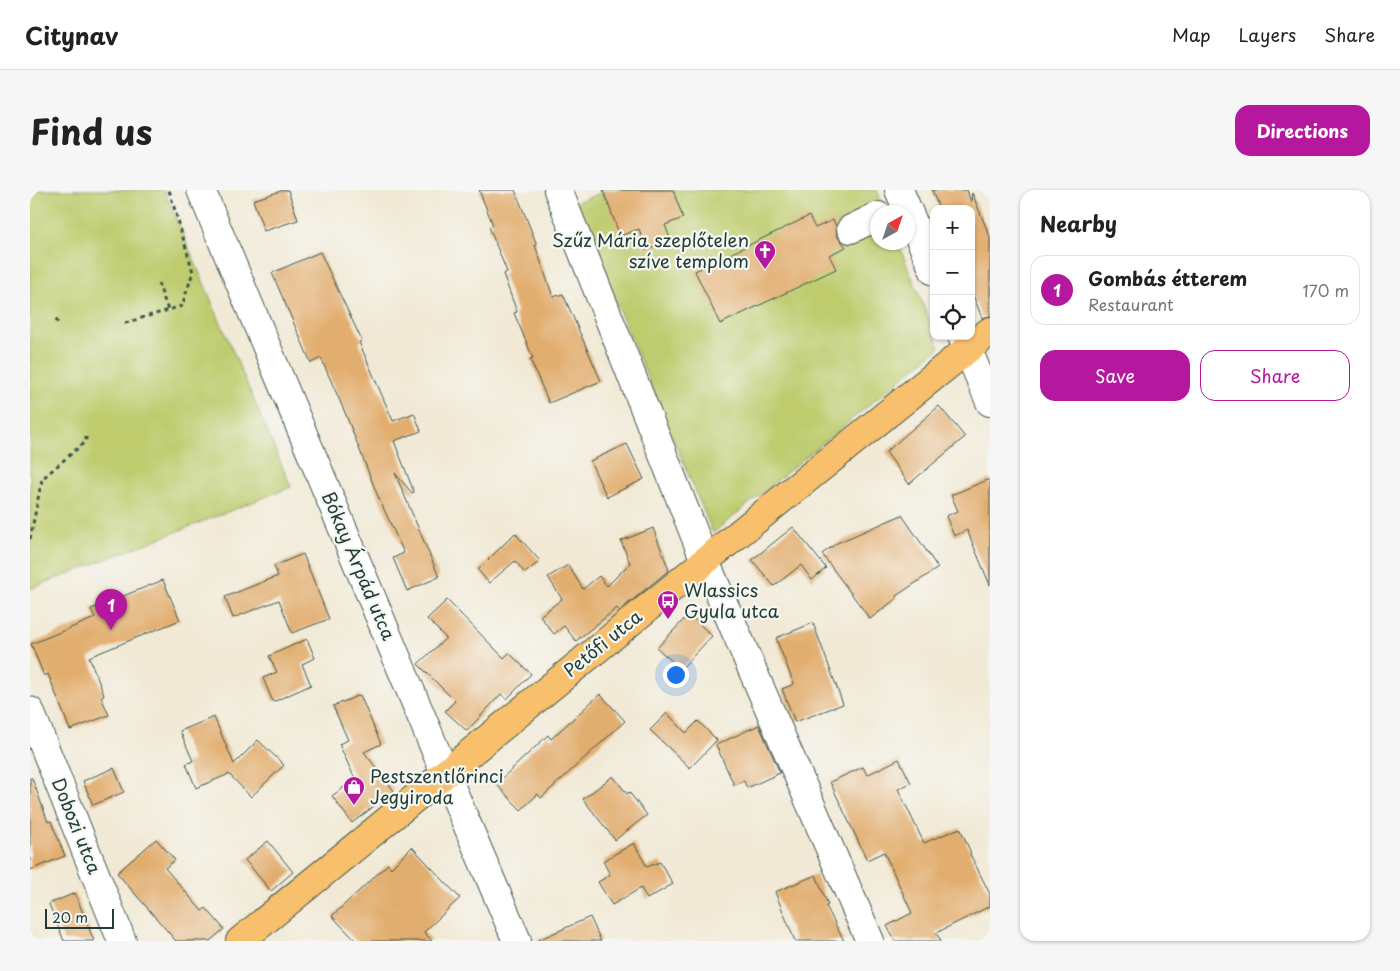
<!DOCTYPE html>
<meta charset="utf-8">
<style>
:root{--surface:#fff;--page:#f6f6f6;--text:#222;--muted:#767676;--line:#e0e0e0;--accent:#b5179e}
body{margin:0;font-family:"Playpen Sans",sans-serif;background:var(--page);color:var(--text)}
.controls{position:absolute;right:15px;top:15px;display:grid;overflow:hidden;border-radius:10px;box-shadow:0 1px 4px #0004}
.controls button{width:45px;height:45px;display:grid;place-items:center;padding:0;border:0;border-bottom:1px solid var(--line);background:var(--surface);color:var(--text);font:25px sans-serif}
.compass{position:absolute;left:840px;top:15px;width:45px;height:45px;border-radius:50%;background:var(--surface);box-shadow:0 1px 4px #0004;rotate:40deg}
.scale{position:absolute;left:15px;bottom:12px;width:69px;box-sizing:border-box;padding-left:5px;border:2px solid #1f3d34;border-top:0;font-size:14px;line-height:18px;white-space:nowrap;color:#1f3d34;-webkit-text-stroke:4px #f6f6f2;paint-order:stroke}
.you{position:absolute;left:645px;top:484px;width:18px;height:18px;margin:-12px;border:4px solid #fff;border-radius:50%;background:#1a73e8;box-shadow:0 0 0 8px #1a73e833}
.badge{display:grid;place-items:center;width:32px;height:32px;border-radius:50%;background:var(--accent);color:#fff;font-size:16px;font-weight:700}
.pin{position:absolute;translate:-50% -41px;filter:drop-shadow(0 1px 2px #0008)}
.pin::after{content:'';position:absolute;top:26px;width:18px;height:15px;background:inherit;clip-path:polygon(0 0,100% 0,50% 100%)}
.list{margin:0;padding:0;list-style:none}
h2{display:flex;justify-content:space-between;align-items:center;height:65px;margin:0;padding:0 20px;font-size:21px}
h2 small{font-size:16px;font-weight:400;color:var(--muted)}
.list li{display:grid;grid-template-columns:32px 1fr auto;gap:15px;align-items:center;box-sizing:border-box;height:70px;margin:0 10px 10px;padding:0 10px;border:1px solid var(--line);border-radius:15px}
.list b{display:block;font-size:19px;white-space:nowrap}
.list p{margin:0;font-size:16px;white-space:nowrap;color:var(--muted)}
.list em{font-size:16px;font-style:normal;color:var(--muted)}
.actions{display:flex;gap:10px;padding:15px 20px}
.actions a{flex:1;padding:11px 0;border:1px solid var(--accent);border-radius:15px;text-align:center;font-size:18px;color:var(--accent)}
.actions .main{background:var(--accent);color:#fff}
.icon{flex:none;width:28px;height:28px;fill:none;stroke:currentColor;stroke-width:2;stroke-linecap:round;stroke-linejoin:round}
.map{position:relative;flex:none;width:960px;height:751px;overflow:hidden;border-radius:15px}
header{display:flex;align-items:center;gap:30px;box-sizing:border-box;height:70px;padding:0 25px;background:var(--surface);border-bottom:1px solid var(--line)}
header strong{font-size:24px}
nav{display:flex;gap:28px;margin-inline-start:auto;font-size:18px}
.intro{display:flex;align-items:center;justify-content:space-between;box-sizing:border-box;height:120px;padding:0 30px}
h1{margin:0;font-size:35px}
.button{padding:12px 22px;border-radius:15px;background:var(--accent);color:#fff;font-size:18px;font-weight:700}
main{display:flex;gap:30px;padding:0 30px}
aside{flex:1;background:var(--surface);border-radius:15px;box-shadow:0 1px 4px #0004}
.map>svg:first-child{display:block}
.green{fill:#becc6e;stroke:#6e8451}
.building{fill:#e2ae6f}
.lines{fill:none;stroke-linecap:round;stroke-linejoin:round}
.minor-casing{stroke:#3e574c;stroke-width:30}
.major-casing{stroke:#3e574c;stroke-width:30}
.path{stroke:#3e574c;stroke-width:3;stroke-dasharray:4 4;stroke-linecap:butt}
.minor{stroke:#fff;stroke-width:28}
.major{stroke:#f8bf6c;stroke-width:28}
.labels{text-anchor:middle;stroke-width:4.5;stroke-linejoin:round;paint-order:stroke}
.poi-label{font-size:18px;fill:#1f3d34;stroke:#f6f6f2;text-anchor:start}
.street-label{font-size:18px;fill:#1f3d34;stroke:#f6f6f2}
</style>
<header>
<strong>Citynav</strong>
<nav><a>Map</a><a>Layers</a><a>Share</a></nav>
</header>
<div class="intro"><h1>Find us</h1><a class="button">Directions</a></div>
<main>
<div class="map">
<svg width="960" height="751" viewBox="0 0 960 751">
<rect width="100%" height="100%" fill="#f6f6f2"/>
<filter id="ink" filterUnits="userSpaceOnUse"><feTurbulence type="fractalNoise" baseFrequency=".02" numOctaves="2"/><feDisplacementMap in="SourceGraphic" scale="10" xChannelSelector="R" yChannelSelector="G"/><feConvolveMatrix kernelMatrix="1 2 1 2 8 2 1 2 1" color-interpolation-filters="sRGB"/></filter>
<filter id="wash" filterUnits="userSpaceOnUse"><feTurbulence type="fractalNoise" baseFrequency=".0096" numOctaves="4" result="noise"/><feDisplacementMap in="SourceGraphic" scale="20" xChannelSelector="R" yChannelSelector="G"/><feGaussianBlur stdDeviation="1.12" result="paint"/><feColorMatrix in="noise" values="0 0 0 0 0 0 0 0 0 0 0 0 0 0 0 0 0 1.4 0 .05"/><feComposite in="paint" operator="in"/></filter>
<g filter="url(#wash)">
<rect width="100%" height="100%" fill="#f1e9d5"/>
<!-- green -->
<path class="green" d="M0 0H134L261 297 0 399Z
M579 0H847L856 22H848V52L868 53 904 142V146H905L910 157 683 343 544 13Z"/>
<g id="blocks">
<!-- building -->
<path class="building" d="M254 0H258L268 30 234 41 223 10Z
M449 0H485L507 55H505L523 107 533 104 571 191 519 213 500 169 503 168 484 123 487 122 473 84 477 82 459 37 463 35Z
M573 0H643L653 28 635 35 641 51 616 60 609 39 590 46Z
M902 0H937L941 12 942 3 960 47V126L952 128 941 100V19H909Z
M779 26 785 38 803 30 806 36 807 46 816 57 799 65 806 79 690 134 665 81Z
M290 62 332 151 329 152 363 231 384 223 391 241 364 251 384 302 382 303 365 283 409 387 377 401 363 368 374 363 347 304 316 225 291 168 281 173 242 83Z
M909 216 935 247 879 294 856 262Z
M597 254 614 289 577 307 560 271Z
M960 289V395L937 340 924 346 916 326 928 321 921 305Z
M872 325 908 378 866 406 867 408 840 429 792 364 807 353Z
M763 337 796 378 782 390 771 375 744 396 722 370Z
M623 338 639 380 589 421 587 418 546 451 534 436 524 444 510 426 532 409 518 387 538 375 553 399 569 386 577 396 600 373 591 351Z
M485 343 510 371 495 383 485 371 459 393 448 380Z
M273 364 299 429 262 443 249 410 203 428 195 407 248 386 244 376Z
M133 390 150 430 59 467 74 505 71 507 79 525 40 540 18 484 14 486 1 454 65 428 61 419Z
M417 410 474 468 479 463 501 484 477 509 471 504 437 541 415 521 425 511 388 474 416 448 397 429Z
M659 424 682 446 651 479 627 458Z
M783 433 813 514 765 532 752 499 764 494 746 448Z
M277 449 285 468 272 474 281 495 243 512 233 488 247 482 239 466Z
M570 504 595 531 511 608 508 604 491 620 466 594 518 545 521 549Z
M330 505 351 554 334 562 364 601 322 633 302 606 325 589 309 554 318 550 303 516Z
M637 523 656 543 668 531 687 550 660 578 620 540Z
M184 527 204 574 228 550 254 575 221 607 199 584 166 598 156 574 163 571 150 541Z
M729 535 750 583 717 598 714 591 704 595 686 555Z
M869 569 881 593 868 599 894 653 930 638 941 663 940 664 960 704V716L906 743 911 751H865L857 736 882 723 854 662 837 670 800 592 833 577 837 585Z
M84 578 94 602 63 615 53 591Z
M583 586 597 604 599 602 617 625 585 650 553 609Z
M0 588H2L18 632 21 631 35 666 0 680Z
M126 649 145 670 135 678 172 721 176 718 194 739 180 751H146L87 683Z
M238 651 263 682 241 701 215 670Z
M604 653 617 677 630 672 643 694 617 709 611 698 582 715 568 692 580 685 573 671Z
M382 657 430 708 394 742 402 751H326L302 726 358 674 361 678Z
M786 685 798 715 796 716 814 751H765L745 702Z
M45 703 64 751H34L19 714Z
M560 727 571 751H506Z"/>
</g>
</g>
<g filter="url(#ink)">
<use href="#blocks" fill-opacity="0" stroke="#3e574c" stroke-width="1"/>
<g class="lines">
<!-- minor casing -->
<g class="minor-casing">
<path id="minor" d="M171 0 415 583 487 751
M528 0 675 371 840 751
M869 0 904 81
M821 39 848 26
M932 146 960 212
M0 521 92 751"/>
</g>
<!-- major casing -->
<g class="major-casing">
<path id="major" d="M210 751 675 371 960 141"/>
</g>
<!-- path -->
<path class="path" d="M128 93 138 120
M26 129 28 134
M95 133 152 116 163 82 139 0
M0 349 12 289 56 251V247"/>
<!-- minor -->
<use href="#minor" class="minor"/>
<!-- major -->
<use href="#major" class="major"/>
</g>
</g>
<!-- icons -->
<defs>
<g id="church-pin" transform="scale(1.125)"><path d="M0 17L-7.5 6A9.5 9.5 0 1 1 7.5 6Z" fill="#b5179e" stroke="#f6f6f2"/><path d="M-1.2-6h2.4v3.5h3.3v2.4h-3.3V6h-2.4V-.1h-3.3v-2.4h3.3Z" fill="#fff"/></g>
<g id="bus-pin" transform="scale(1.125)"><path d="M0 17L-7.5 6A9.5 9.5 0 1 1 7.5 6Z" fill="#b5179e" stroke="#f6f6f2"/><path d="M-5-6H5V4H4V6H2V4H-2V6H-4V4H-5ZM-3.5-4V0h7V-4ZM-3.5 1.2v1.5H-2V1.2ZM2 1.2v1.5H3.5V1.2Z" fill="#fff"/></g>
<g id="shop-pin" transform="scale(1.125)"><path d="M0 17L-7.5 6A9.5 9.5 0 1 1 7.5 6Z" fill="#b5179e" stroke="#f6f6f2"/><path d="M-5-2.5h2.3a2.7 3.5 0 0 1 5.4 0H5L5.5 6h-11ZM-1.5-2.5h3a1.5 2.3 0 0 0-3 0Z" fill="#fff"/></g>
</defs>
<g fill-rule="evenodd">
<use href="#church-pin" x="735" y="61"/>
<use href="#bus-pin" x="638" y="411"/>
<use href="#shop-pin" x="324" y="597"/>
</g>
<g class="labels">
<!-- poi labels -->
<g class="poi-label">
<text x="719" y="57" text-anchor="end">Szűz Mária szeplőtelen<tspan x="719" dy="21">szíve templom</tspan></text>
<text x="654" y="407">Wlassics<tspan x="654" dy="21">Gyula utca</tspan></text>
<text x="340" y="593">Pestszentlőrinci<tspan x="340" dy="21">Jegyiroda</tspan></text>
</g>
<!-- street labels -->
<g class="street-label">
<text transform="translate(328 376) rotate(67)" y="6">Bókay Árpád utca</text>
<text transform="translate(573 454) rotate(-39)" y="6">Petőfi utca</text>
<text transform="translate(46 636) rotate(68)" y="6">Dobozi utca</text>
</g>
</g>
</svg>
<div class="controls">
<button>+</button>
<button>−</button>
<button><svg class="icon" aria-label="locate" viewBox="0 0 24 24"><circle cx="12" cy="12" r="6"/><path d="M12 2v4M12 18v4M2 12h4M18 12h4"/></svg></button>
</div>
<svg class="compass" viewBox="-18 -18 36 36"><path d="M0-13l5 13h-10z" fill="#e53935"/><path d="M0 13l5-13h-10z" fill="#767676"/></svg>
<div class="scale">20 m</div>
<div class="you"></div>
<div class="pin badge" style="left:81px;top:440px">1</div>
</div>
<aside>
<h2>Nearby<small></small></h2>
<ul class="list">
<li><span class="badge">1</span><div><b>Gombás étterem</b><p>Restaurant</p></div><em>170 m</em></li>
</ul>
<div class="actions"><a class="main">Save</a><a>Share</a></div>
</aside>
</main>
